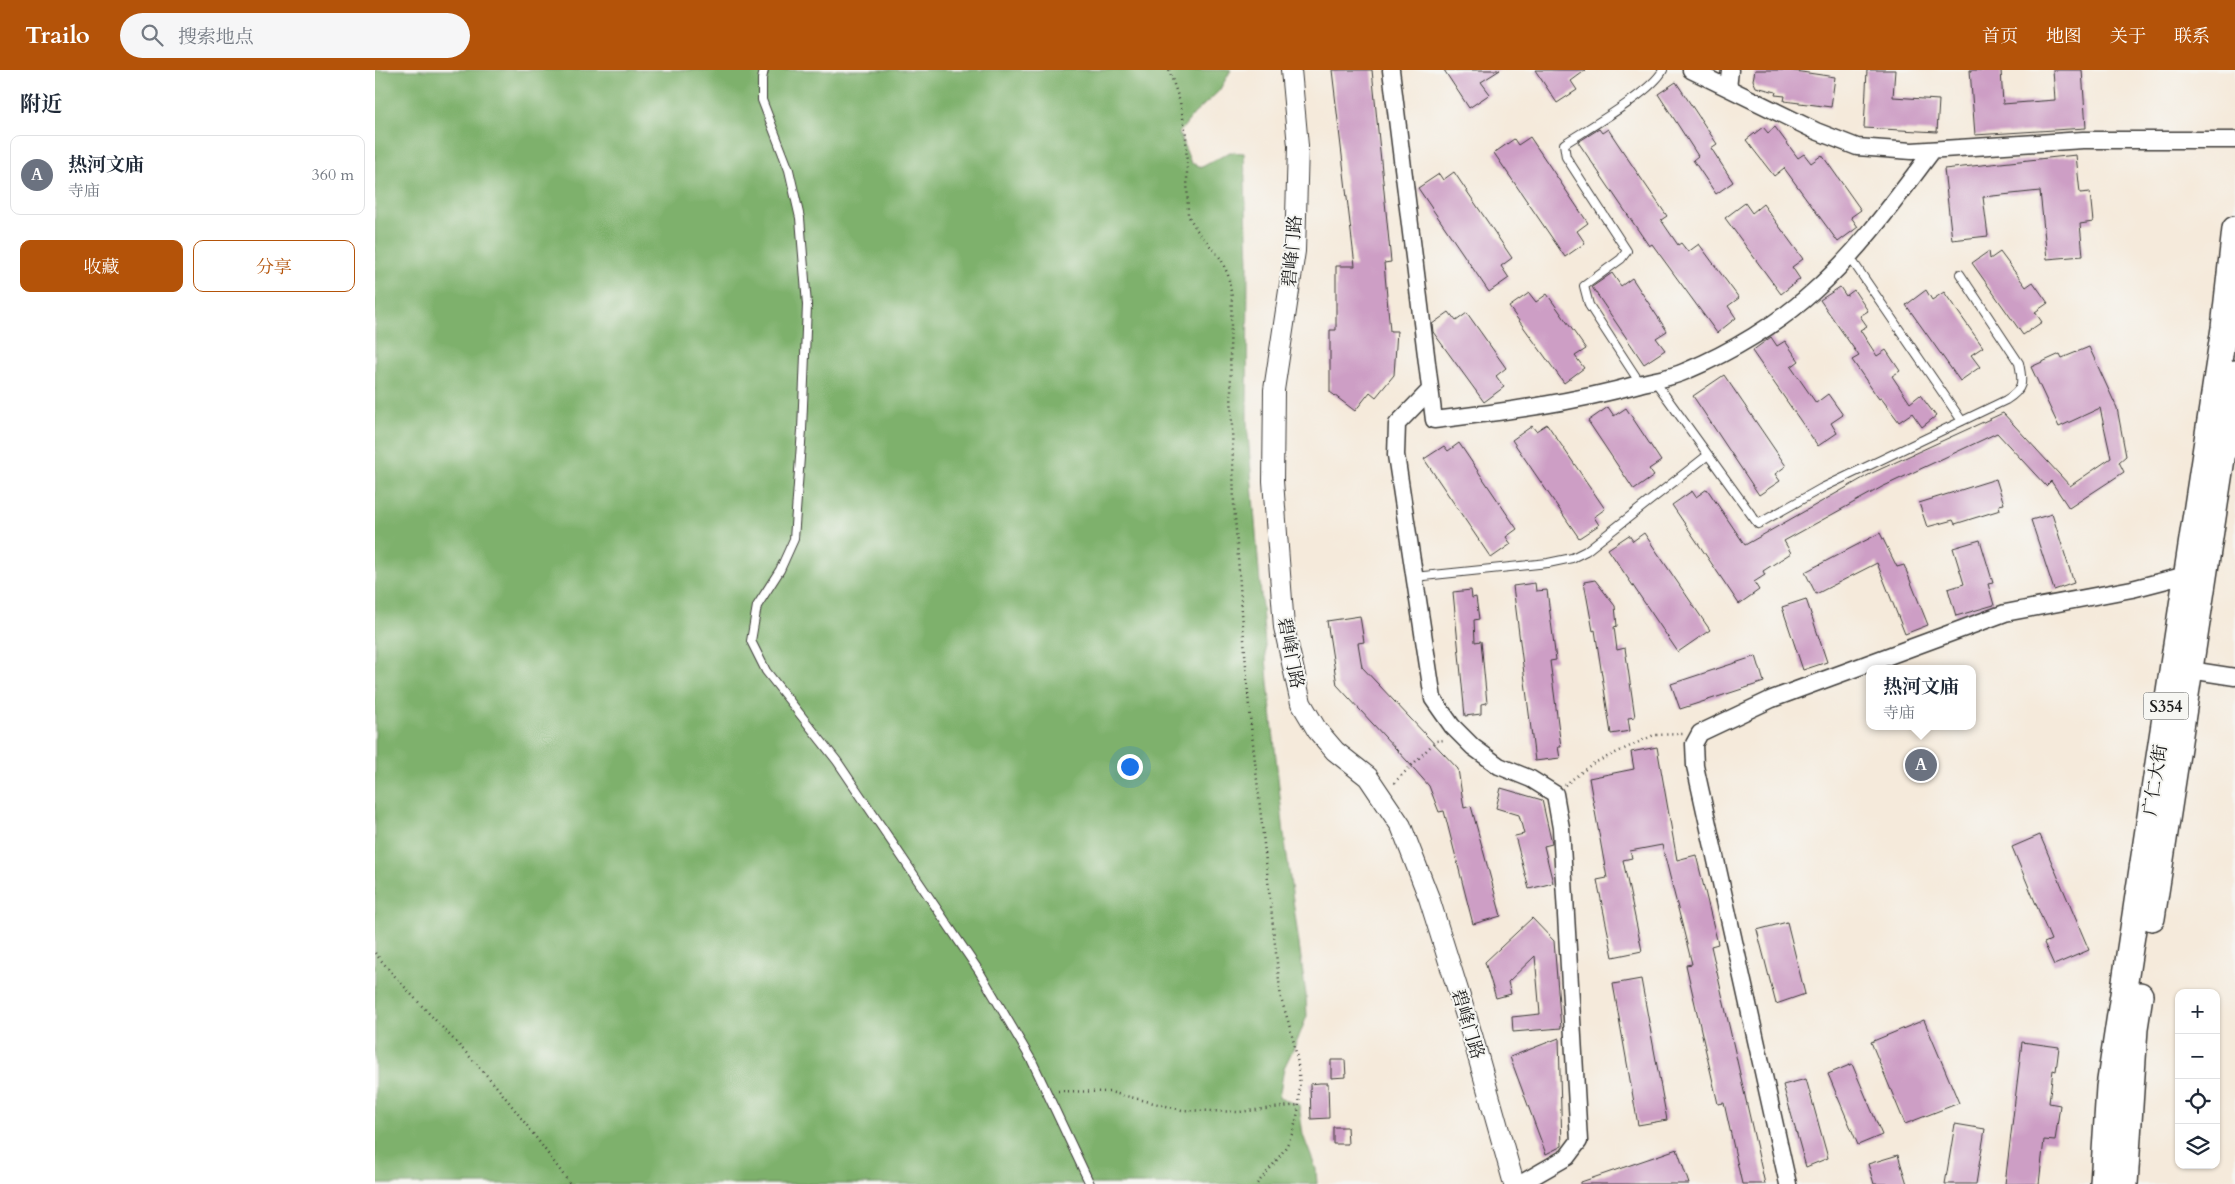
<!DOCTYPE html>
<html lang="zh">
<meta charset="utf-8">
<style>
:root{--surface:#fff;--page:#f6f6f7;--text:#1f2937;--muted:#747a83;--line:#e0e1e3;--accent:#b45309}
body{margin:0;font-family:Cardo,"Noto Serif SC",serif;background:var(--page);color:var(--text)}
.controls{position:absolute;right:15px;bottom:15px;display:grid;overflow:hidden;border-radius:10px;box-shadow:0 1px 4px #0004}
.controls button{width:45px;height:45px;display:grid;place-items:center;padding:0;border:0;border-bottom:1px solid var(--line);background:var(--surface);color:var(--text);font:25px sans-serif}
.you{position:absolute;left:754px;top:696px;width:18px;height:18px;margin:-12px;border:4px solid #fff;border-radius:50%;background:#1a73e8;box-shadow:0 0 0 8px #1a73e833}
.badge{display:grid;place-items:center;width:32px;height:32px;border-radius:50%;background:var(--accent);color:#fff;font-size:16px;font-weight:700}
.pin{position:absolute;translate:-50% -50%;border:2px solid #fff;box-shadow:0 1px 5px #0006}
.popup{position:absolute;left:1491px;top:595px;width:110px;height:65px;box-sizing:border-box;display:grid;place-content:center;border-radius:10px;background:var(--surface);filter:drop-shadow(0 1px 4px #0005);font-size:16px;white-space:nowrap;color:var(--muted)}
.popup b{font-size:19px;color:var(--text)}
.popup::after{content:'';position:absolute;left:50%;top:100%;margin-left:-10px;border:10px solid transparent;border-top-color:var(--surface)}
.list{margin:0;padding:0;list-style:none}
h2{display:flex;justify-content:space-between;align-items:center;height:65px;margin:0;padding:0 20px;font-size:21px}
h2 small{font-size:16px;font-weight:400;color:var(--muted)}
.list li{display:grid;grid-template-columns:32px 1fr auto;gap:15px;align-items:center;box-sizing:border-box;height:80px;margin:0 10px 10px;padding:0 10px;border:1px solid var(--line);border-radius:10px}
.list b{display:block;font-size:19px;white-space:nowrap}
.list p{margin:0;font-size:16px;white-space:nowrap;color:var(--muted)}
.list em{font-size:16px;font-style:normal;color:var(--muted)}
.actions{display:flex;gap:10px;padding:15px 20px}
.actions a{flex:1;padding:11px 0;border:1px solid var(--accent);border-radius:10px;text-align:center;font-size:18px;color:var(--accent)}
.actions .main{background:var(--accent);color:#fff}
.icon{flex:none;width:28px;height:28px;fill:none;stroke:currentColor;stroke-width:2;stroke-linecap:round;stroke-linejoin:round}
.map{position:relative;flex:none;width:1860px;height:1114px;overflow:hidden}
header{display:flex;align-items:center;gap:30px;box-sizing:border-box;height:70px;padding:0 25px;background:var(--accent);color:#fff}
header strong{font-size:24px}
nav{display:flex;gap:28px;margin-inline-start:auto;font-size:18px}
.search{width:350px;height:45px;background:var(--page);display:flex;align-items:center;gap:12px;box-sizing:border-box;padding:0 18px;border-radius:28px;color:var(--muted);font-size:19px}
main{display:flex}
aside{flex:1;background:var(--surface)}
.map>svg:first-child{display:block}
.forest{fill:#7eb16c;stroke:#4d6644}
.building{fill:#cd9ec5}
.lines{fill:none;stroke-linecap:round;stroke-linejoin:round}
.service-casing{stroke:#3d3b39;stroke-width:10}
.minor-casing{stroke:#3d3b39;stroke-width:19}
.tertiary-casing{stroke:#3d3b39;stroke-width:22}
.primary-casing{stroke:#3d3b39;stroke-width:28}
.path{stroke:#3d3b39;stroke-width:2.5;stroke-dasharray:1 4;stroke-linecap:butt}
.service{stroke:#fff;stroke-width:8}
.minor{stroke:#fff;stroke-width:16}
.tertiary{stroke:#fff;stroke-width:20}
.primary{stroke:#fff;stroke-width:25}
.labels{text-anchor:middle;stroke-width:4;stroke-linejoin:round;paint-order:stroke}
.shield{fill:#f6f6f2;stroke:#5d5d5c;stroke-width:1}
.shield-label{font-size:16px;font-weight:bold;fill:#1c1c1c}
.street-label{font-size:18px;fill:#1c1c1c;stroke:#f6f6f2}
</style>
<header>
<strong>Trailo</strong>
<div class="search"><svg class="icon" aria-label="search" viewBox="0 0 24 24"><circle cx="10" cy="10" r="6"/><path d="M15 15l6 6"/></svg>搜索地点</div>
<nav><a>首页</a><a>地图</a><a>关于</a><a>联系</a></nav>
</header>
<main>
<aside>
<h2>附近<small></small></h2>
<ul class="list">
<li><span class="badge" style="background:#6b7280">A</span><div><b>热河文庙</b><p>寺庙</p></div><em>360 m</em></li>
</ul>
<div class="actions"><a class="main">收藏</a><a>分享</a></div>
</aside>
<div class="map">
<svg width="1860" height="1114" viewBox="0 0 1860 1114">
<rect width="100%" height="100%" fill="#f6f6f2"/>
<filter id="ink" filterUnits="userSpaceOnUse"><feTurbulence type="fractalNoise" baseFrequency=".02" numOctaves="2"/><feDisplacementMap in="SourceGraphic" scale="10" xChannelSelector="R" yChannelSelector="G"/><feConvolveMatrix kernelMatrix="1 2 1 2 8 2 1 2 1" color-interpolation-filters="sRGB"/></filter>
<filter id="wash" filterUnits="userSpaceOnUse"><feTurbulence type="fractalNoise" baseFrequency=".0096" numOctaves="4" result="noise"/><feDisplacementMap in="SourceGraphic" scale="20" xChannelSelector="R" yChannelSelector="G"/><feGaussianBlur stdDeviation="1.12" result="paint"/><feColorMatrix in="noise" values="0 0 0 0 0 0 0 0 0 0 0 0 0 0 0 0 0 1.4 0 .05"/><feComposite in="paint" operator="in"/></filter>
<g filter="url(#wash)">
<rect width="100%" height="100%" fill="#f5eadb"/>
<!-- forest -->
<path class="forest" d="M0 0H856L844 21 819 44 804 63 816 93 827 97 855 82 869 83 873 192 872 352 893 612 909 764 931 925 932 946 923 969 909 998 904 1028 924 1035 928 1065 941 1099 942 1114H0Z"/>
<g id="blocks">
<!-- building -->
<path class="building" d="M957 0H997L1016 192 1009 193 1015 261H1022L1019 305 1001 327 995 322 980 341 955 322V260H961V196H980Z
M1069 0H1125L1106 12 1115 24 1094 38Z
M1160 0H1211L1196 11 1202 20 1182 33Z
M1380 0H1413L1460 7 1456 37 1409 31 1410 26 1400 25 1401 22 1381 17 1378 10Z
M1492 0H1520L1518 27 1564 30 1562 62 1489 58Z
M1595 0H1626L1628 34 1680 30 1678 0H1707L1711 58 1600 65Z
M1301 12 1342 74 1336 78 1358 112 1341 124 1318 90 1323 86 1283 24Z
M1388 57 1393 63 1400 57 1423 88 1429 84 1436 93 1447 85 1486 140 1476 147 1483 157 1463 172 1409 98 1399 106 1371 70Z
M1224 59 1227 63 1233 59 1259 98 1292 146 1286 150 1303 175 1306 173 1313 182 1324 174 1364 228 1353 236 1361 248 1342 263 1277 174 1274 176 1203 72Z
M1155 67 1213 153 1202 161 1210 173 1190 187 1119 83 1139 69 1143 75Z
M1701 85 1705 123 1715 122 1718 152 1705 154 1708 186 1672 189 1665 121 1608 127 1613 166 1577 170 1569 99Z
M1079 102 1137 188 1126 196 1134 208 1114 222 1043 118 1064 104 1068 110Z
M1370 133 1377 143 1388 134 1428 189 1417 197 1425 209 1406 224 1350 148Z
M1614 181 1615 189 1625 182 1651 217 1658 212 1673 233 1660 242 1667 252 1648 265 1597 193Z
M1237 203 1246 216 1257 208 1292 261 1281 268 1290 280 1269 294 1217 217Z
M1465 217 1471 226 1479 220 1493 241 1485 246 1492 256 1485 260 1502 286 1511 280 1525 301 1517 306 1535 333 1545 325 1561 346 1547 357 1537 343 1524 352 1506 328 1504 329 1477 290 1484 286 1445 230Z
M1551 220 1557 230 1569 222 1608 277 1596 285 1605 297 1585 311 1531 235Z
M1154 223 1161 232 1172 224 1211 279 1200 286 1209 298 1189 313 1134 237Z
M1074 242 1081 251 1092 243 1131 298 1121 306 1129 317 1109 332 1058 262 1057 254Z
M1396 267 1402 276 1410 271 1424 291 1416 297 1441 333 1453 324 1468 345 1456 353 1462 363 1443 376 1377 281Z
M1714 277 1742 338 1751 386 1744 392 1749 402 1694 438 1676 411 1671 416 1622 363 1507 417 1409 471 1416 483 1388 501 1390 505 1379 512 1384 520 1364 534 1297 435 1317 421 1321 427 1332 419 1370 475 1497 403 1628 343 1695 416 1736 388 1725 338 1684 357 1656 297 1685 284 1687 288Z
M1349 305 1411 396 1400 404 1405 411 1384 425 1318 326Z
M1233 337 1239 346 1251 338 1286 391 1274 399 1279 406 1259 420 1213 351Z
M1172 354 1230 439 1219 447 1224 455 1204 468 1137 370 1157 356 1161 361Z
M1084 373 1142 459 1131 467 1136 474 1116 488 1049 389 1069 376 1073 381Z
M1621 409 1629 434 1624 435 1625 440 1580 454 1578 450 1552 457 1544 433Z
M1677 444 1699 513 1679 520 1656 450Z
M1269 463 1335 560 1303 582 1233 479 1254 465 1258 471Z
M1505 463 1522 497 1529 495 1553 555 1530 564 1502 493 1441 524 1430 502Z
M1605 470 1618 513 1613 514 1619 535 1581 546 1573 519 1589 514 1578 478Z
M1220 510 1240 536 1242 556 1239 557 1242 580 1250 578 1260 647 1253 648 1255 661 1236 664 1220 560 1218 561 1209 512Z
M1160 513 1161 521 1172 520 1181 590 1175 591 1186 677H1183L1185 688 1160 691 1138 516Z
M1096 520 1097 528 1101 527 1104 549 1099 550 1100 572 1106 571 1112 633 1106 634V644L1090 646 1078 522Z
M1431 529 1452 592 1428 600 1407 537Z
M985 546 989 572 983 573 987 597 1083 699 1089 738 1096 736 1126 846 1098 854 1069 741 1064 742 1054 716 1033 692 962 615 952 551Z
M1381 586 1389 612 1305 639 1296 614Z
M1282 677 1302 790 1321 785 1343 874 1336 876 1390 1114H1367L1349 1033 1343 1034 1311 895 1317 894 1287 775 1255 781 1257 788 1248 790 1267 881 1238 887 1222 810 1232 808 1214 708 1259 699 1256 682Z
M1126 718 1167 730 1177 774 1169 776 1178 813 1154 819 1140 766 1149 764 1144 745 1121 738Z
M1665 765 1714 880 1679 895 1669 873 1676 870 1637 777Z
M1157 848 1179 871 1186 958 1138 962 1137 947 1165 944 1160 886 1133 912 1136 924 1121 928 1110 892Z
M1412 852 1430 924 1401 934 1382 860Z
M1266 909 1292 1050 1263 1055 1238 914Z
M1549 950 1584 1033 1530 1054 1496 972Z
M1184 968 1187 1076 1171 1084 1135 987Z
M1647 972 1684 977 1681 1001 1678 1000 1674 1033 1685 1035 1680 1071 1669 1070 1664 1114H1630Z
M956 990H970L971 1007 956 1008Z
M1477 994 1507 1065 1483 1075 1453 1004Z
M1431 1009 1453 1088 1431 1097 1408 1015Z
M945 1013H953L954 1048 936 1049 935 1014Z
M1580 1054 1610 1059 1601 1114H1570Z
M958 1057H972L973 1074H958Z
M1302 1079 1314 1114H1206V1112Z
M1523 1085 1532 1114H1499L1493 1094Z"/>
</g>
</g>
<g filter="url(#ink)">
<use href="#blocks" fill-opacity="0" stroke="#3d3b39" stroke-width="1"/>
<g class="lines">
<!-- service casing -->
<g class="service-casing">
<path id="service" d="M389 0 387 9V30L414 100 425 148 432 235 427 360 419 469 405 500 382 536 376 571 391 601 462 691 604 901 657 991 715 1114
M1474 186 1587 351
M1279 310 1383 454 1447 418 1631 330C1649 319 1648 312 1644 293L1585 204
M1265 313 1214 235 1209 216 1246 189 1252 181 1191 87 1189 74C1212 59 1277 22 1288 0
M1039 507 1173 493 1197 488 1211 481 1333 385"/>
</g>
<!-- minor casing -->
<g class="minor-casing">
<path id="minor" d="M1016 0 1059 350C1128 342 1197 333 1264 314 1279 310 1296 308 1311 301 1356 282 1403 254 1439 221 1485 180 1521 129 1558 80
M1316 0 1441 61 1482 77 1537 81 1708 70H1860
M1353 18 1355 0
M1055 320 1022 354 1021 385 1058 629 1077 656 1098 677 1124 696 1156 709 1180 724 1186 758 1204 1071 1192 1087 1145 1114
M1815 600 1860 607
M1413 1114 1320 696 1319 674 1325 663 1397 629 1630 543 1757 519 1811 505"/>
</g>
<!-- tertiary casing -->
<g class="tertiary-casing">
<path id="tertiary" d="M916 0 923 76 920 181 899 320 898 411 909 557 926 633 942 660 960 681 993 707 1026 756 1054 828 1097 965 1139 1114"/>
</g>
<!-- primary casing -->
<g class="primary-casing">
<path id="primary" d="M1777 848 1860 303
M1728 1114 1734 1017 1849 258 1860 159
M1750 1114 1760 958 1765 925"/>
</g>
<!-- path -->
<path class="path" d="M794 0 805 32 811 64 813 145 821 159 846 189 853 205 857 227 855 280 859 434 874 637 906 929C920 971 933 1017 918 1061 912 1081 895 1098 882 1114
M1019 713 1061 671 1070 670
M1190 715 1217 694 1279 665 1308 664
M0 883C38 929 82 971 121 1016 147 1048 171 1081 195 1114
M683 1021 735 1022 807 1040 864 1042 924 1035"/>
<!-- service -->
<use href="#service" class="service"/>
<!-- minor -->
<use href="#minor" class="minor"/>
<!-- tertiary -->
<use href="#tertiary" class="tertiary"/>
<!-- primary -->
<use href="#primary" class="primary"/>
</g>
</g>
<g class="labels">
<!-- shield labels -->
<rect class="shield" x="1768.5" y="622.5" width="45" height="27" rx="4"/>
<g class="shield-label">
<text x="1791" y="642">S354</text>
</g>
<!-- street labels -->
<g class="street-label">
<text transform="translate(917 181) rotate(-85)" y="6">碧峰门路</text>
<text transform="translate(916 583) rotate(79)" y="6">碧峰门路</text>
<text transform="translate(1780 710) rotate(-81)" y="6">广仁大街</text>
<text transform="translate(1093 954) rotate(73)" y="6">碧峰门路</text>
</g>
</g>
</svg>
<div class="controls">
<button>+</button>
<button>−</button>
<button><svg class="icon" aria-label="locate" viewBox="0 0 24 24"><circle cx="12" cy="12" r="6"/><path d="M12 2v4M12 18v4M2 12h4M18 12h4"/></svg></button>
<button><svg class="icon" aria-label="layers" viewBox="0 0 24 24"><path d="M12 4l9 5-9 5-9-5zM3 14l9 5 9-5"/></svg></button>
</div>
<div class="you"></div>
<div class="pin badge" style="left:1546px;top:695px;background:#6b7280">A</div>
<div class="popup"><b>热河文庙</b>寺庙</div>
</div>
</main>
